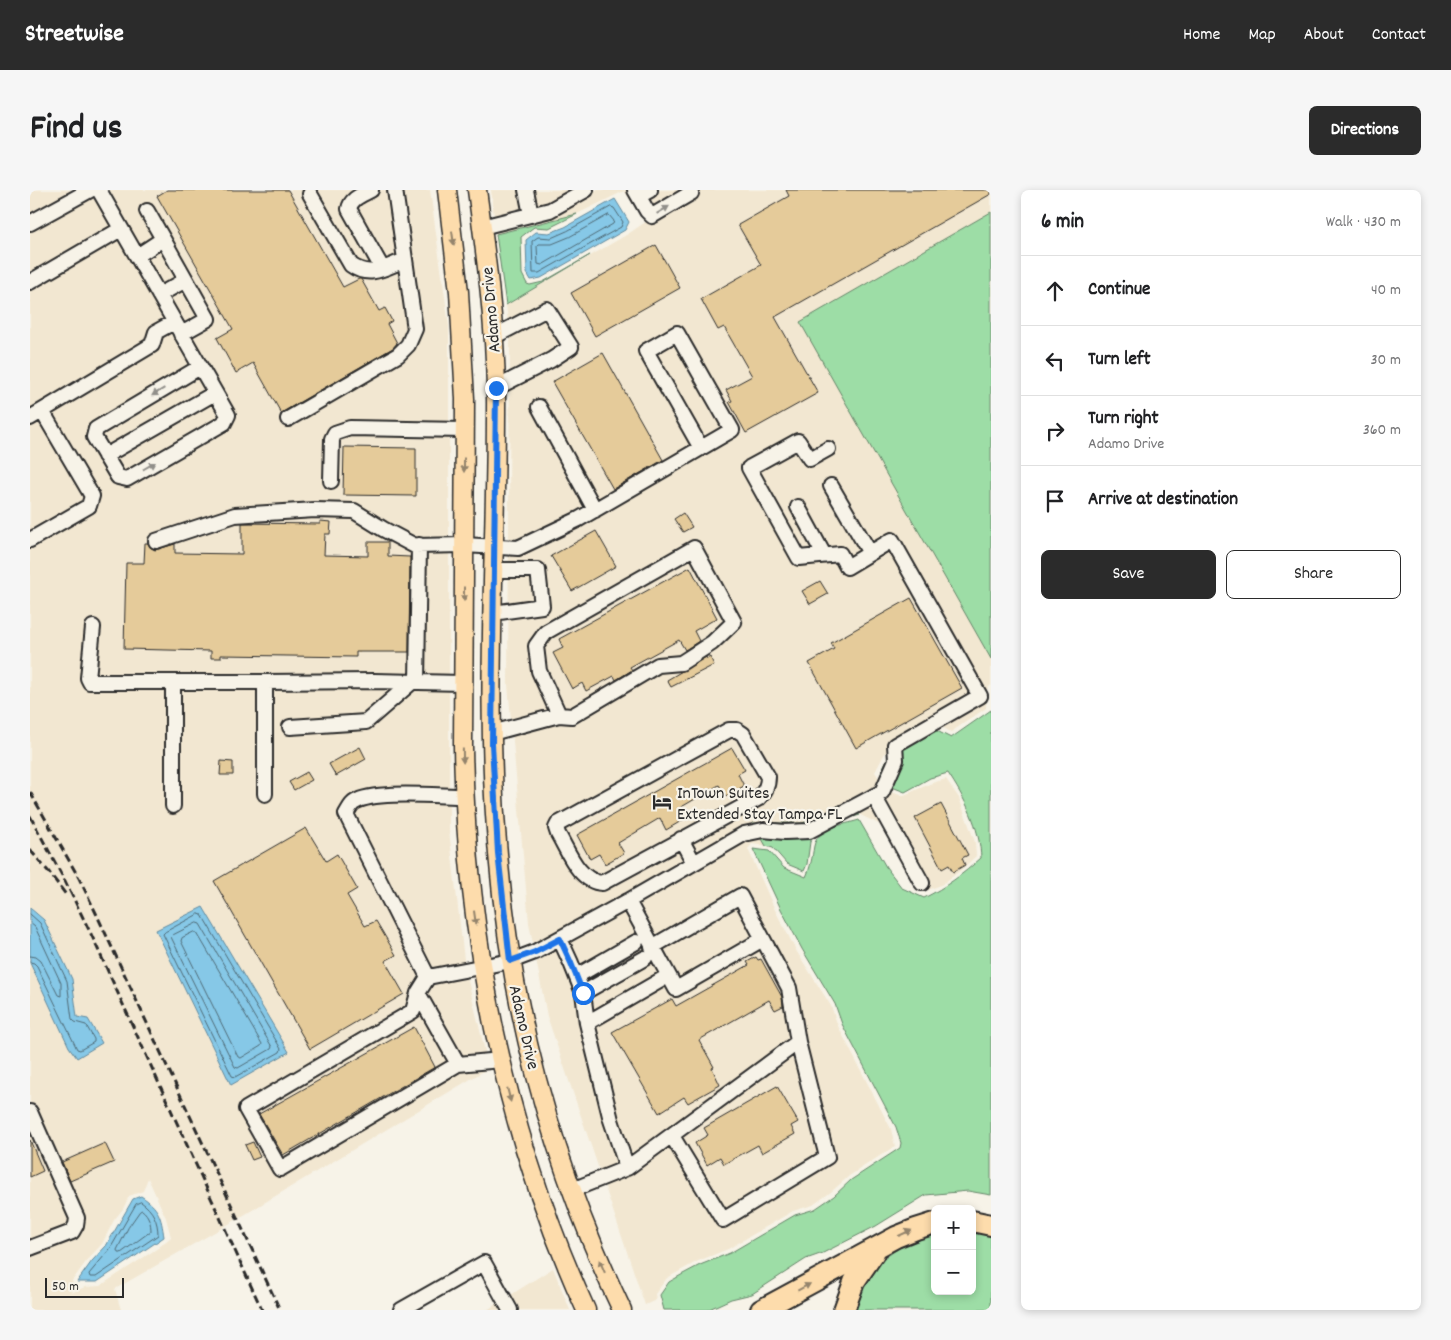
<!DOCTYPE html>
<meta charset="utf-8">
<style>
:root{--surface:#fff;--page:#f6f6f6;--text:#202124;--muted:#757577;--line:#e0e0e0;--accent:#2b2b2b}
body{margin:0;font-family:Dekko,sans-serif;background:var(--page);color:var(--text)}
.controls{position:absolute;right:15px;bottom:15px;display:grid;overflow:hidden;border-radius:8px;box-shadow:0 2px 8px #0003}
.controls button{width:45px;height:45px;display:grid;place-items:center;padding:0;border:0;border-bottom:1px solid var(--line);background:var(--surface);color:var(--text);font:25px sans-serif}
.scale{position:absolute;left:15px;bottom:12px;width:79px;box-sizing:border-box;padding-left:5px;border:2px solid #2b2b2b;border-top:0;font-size:14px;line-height:18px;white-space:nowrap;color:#2b2b2b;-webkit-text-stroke:4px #f7f3e8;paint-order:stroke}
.stop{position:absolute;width:15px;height:15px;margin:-11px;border:4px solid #1a73e8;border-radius:50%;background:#fff}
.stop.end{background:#1a73e8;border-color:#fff;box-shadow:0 1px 5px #0008}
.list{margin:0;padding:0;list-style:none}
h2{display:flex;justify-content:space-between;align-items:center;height:65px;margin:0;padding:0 20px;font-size:21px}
h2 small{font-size:16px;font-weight:400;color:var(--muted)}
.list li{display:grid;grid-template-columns:32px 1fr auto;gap:15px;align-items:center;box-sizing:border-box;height:70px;padding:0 20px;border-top:1px solid var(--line)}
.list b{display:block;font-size:19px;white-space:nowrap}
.list p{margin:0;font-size:16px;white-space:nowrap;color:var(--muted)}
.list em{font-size:16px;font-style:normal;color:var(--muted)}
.actions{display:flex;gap:10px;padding:15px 20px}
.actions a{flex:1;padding:11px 0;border:1px solid var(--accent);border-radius:8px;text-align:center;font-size:18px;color:var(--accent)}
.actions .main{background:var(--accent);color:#fff}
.icon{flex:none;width:28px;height:28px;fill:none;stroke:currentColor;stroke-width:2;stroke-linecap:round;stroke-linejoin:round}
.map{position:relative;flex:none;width:961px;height:1120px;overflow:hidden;border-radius:8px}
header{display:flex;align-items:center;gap:30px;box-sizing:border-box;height:70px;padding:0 25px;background:var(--accent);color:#fff}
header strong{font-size:24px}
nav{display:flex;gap:28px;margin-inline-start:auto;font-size:18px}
.intro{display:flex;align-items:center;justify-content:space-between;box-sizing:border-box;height:120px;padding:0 30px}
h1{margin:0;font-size:35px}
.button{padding:12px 22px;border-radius:8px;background:var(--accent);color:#fff;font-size:18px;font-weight:700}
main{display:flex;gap:30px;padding:0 30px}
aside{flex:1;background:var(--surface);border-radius:8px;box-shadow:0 2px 8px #0003}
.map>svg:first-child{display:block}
.built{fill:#f2e7d1;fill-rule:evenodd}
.green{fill:#9ddda6;stroke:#648468}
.water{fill:#86c8e7;stroke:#62899c}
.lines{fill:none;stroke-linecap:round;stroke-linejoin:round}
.shore{stroke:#4f6a76;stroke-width:1}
.building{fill:#e5cb9a;stroke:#2b2b2b}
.minor-casing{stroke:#2b2b2b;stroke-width:18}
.major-casing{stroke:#2b2b2b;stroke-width:21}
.highway-casing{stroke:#2b2b2b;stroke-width:24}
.minor{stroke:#f7f3e8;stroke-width:14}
.major{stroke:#fddcac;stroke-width:18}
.highway{stroke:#fddcac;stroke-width:20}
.rail{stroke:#2b2b2b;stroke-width:3;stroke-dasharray:8 4;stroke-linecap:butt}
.oneway{fill:#918f8a}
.oneway2{fill:#94846c}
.route{stroke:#1a73e8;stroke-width:6}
.labels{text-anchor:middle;stroke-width:4.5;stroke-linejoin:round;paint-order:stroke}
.street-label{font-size:18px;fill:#2b2b2b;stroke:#f7f3e8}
.poi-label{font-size:18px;fill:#2b2b2b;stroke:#f7f3e8;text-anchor:start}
</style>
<header>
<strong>Streetwise</strong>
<nav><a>Home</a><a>Map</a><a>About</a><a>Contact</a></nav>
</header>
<div class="intro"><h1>Find us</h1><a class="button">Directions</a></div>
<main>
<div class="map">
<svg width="961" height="1120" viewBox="0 0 961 1120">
<rect width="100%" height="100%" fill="#f7f3e8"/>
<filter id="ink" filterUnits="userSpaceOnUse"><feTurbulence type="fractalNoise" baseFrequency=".02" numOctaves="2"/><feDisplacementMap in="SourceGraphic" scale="10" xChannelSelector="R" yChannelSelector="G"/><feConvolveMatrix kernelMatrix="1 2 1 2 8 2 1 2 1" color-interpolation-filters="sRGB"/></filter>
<g filter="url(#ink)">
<!-- built -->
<path class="built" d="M0 0H400L419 136V640L435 778 459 878 204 1031 85 1099 91 1120H0V773L39 857 72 853 58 829 47 827 42 789 14 730 0 717ZM173 717 201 895 126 741ZM118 988 136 1028 141 1047 128 1058 70 1096 55 1097 41 1103 44 1096 42 1091 58 1069 72 1054 84 1030 93 1019 99 1006 113 1001Z
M461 0H961V22L771 132 961 469V495L957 499 956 518 921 542 906 534 877 549 855 563 845 582 857 600 872 606 902 593 916 589 929 608 945 652 946 666 930 681 911 695 893 702 857 638 810 615 784 629 772 633H723L736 656 722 654 718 659 746 722 767 762 801 816 808 836 861 939 865 956 819 986 801 1002 783 1015 763 1021 698 1059 668 1071 637 1088 625 1104 626 1110 615 1115 517 826 499 733 478 495 480 149 476 115 598 44 617 31 594 1 547 24 466 44Z
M523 1078 540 1120H457Z"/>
<!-- green -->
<path class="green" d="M961 22V469L770 132Z
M547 24 519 38 504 37 491 47 492 84 497 94 500 95 513 92 560 65 476 115 466 44Z
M961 520V1005L938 1001 896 1005 846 1036 793 1063 776 1069 722 1104 701 1109 677 1120H634L630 1105 639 1092 653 1084 670 1075 700 1063 765 1025 785 1019 804 1006 821 990 870 958 871 953 866 937 812 834 805 814 772 759 751 719 723 659 739 661 754 678 776 687C781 676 782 668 784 656 788 637 814 635 829 630L856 677 872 698 894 708C916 697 933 684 951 668 950 637 935 609 918 583L900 588 875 602 862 597 851 582 858 567 903 539 921 548Z
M810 615 830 625 790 637 780 652 777 674 774 681 757 674 743 658 736 656 723 633H772L784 629Z
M942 1041 961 1045V1120H822C840 1074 859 1058 905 1043V1101H942Z"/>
<!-- water -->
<path class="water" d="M585 9 599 32 595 40 511 88 501 90 497 83 496 50 506 42 519 43 535 37Z
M173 717 259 862 201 895 126 740Z
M0 718 14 730 42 789 47 827 58 829 72 853 47 868 39 857 0 773Z
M111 1006C129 1018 131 1026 134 1047L67 1092H47L62 1071 76 1056 103 1009Z"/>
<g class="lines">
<!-- shore -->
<path class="shore" d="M581 17 584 18 593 32 591 37 509 83H503L502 51 508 47 521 48 537 41Z
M579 25 584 31 583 34 512 75 508 74 507 56 509 54H522L539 47Z
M0 724 10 733 37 791 42 829 45 832 56 835 64 849V852L50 860 47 859 7 776 4 773 0 772
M169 724 172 725 251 859 250 862 205 887 202 886 133 744 135 742Z
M0 733 5 737 31 793V806L28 805 11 771 6 767 0 766
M167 733 170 734 242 857 241 859 208 878 205 877 141 747 143 745Z
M164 742 167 743 232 854 231 856 211 868 208 867 151 751 152 748Z
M111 1012C123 1020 128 1031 128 1045L66 1087H60L59 1084 80 1059 106 1014Z
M110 1021 112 1020C119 1025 121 1034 121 1041L91 1063H88L87 1060 98 1038Z"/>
</g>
<!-- building -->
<path class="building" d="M137 0H258L313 97 329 89H331L349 121 355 118 362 131 357 134 367 153 363 158 251 223 223 173 206 183 187 148 203 139 127 6Z
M756 0H961V4L745 127 788 203 716 243 699 212 702 211 696 200 722 186 694 137 688 140 671 109 731 75 708 35 759 6Z
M626 55 650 98 565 146 541 103Z
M573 163 633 270 583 299 522 192Z
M314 257 386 258V306L313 305Z
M653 323 662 337 653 342 644 329Z
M290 331 301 332 300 344H295L294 365 338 366V352H358V366L380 367 379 462H326V467L191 465V468H181V461L94 459 96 373H114L115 353H118L120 357 125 360 145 354V363L212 364V333L290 334Z
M566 341 586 376 542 401 521 366Z
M660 377 687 428 664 441 669 451 655 460 649 450 600 477 602 480 586 490 584 486 556 501 552 493 542 499 523 463 533 458 529 449Z
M790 391 798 404 780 414 772 401Z
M881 408 932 498 826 558 779 473 804 459 801 453Z
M676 467 677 469 680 467 684 475 641 497 637 490Z
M330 557 336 569 306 586 299 574Z
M702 558 715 580 708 584 714 596 696 606 689 595 648 619 653 630 636 640 630 628 588 653 594 663 575 674 569 664 560 669 547 645Z
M191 571 203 572V585H190Z
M277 582 282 590 264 600 259 592Z
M911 614 938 665 932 668 935 675 923 682 919 675 912 679 885 628Z
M276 638 296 671 307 664 327 699 317 705 335 736 346 731 366 765 355 771 374 804 280 859 184 691Z
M726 767 728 770 731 769 752 807 753 816 745 820 739 810 669 850 684 877 682 878 690 895 658 913 654 907 629 923 582 842 642 809 646 816 719 775 717 772Z
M384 837 405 877 253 965 229 924Z
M747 896 768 932 761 936 765 944 732 963 728 955 694 974 690 967 677 975 665 953 678 945 674 938Z
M0 950 13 981 0 987Z
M223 952 230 967 222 970 215 955Z
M75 953 84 972 40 991 32 972Z"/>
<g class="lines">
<!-- minor casing -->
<g class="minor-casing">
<path id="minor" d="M69 0C112 75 155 150 198 225L194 233 97 289 88 287 64 247 66 239 170 177
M341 0C332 5 321 8 319 19L352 78
M496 0 501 25
M605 0 617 21 622 26 661 3 660 0
M280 4 321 75C340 89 356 77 375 70
M609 6 620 0
M117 21 133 49
M0 33 60 0
M452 37 520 20 556 0
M107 66 133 49 178 129 151 144
M0 92 91 39
M129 105 156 90
M463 147 517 119 541 157 521 170 466 198
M509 217 565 320
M0 228 122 155 126 142 144 132
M258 229 368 165 378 155 385 139 365 0
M75 266 185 203
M301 291 302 249 305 243 320 238 435 240
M801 296 840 363
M768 317 794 365
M0 350 59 316 62 306 12 221
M126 351 205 325 285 320 324 321 353 339 385 356 434 355 488 358 549 329 702 240 647 143 616 161 671 258
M463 423 512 416 508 380H463
M63 437 58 488 60 492H235L344 491 433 493
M235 492V604
M387 492 389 355
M260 537 336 532 382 492
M699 540H707L713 544 738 587C738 596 735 601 729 608L572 693C549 692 538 661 528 644L526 638 528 634Z
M462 543 529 525 509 481 506 456 516 442 664 358 704 432 682 453 651 473 628 475 542 526 529 525
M434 606C409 606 344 600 325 612 321 614 319 619 316 624L398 787 481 771 505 762 598 711 714 644 733 640 755 642 779 641 852 602 866 570 865 555 950 506 862 350 817 377 810 364 769 368 719 278 768 251 780 269 798 259
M844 606 892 693
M143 616V492
M651 649 664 673
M530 749 541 773 553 803 557 833 581 930 597 978 542 1000
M622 757 710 706 733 749
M547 786 606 752
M398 787 388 803 383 821 216 919 250 979 428 874 471 870
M388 803 428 874
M553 803 615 768
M557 833 638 786
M0 922 47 1028 46 1035 42 1042 0 1058
M642 946 693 1030 797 967 768 852
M597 978 768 852 759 798 733 749 646 799 598 711
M371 1120 454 1073 480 1120"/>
</g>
<!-- major casing -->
<g class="major-casing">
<path id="major" d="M417 0 429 102 435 209 433 556C436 750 475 943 556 1120
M447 0C456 66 465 133 466 200 467 354 454 510 468 664 481 822 524 977 592 1120"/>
</g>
<!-- highway casing -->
<g class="highway-casing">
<path id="highway" d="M942 1031 961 1035
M731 1120 866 1047 886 1039 905 1033
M814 1120 824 1092 844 1063"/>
</g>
<!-- minor -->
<use href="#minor" class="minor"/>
<!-- major -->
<use href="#major" class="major"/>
<!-- highway -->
<use href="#highway" class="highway"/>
<!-- rail -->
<path class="rail" d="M0 602 49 688 66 723 250 1120
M0 626 35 691 61 744 232 1120
M0 660 18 681 37 706"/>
</g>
<!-- one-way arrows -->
<defs><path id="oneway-solid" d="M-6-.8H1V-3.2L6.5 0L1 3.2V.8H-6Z" transform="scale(1.25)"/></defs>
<g class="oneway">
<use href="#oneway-solid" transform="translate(633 20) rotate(-31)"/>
<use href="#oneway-solid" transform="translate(128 202) rotate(149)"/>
<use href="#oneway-solid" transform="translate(119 276) rotate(-30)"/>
</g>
<g class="oneway2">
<use href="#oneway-solid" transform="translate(423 48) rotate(82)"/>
<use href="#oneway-solid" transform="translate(434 275) rotate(90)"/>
<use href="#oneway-solid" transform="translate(434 404) rotate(90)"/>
<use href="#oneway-solid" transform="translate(433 566) rotate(89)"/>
<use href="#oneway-solid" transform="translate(445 728) rotate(82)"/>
<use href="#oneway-solid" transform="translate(479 905) rotate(76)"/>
<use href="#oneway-solid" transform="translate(875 1043) rotate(-24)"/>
<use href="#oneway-solid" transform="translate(572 1076) rotate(-113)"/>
<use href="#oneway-solid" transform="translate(774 1097) rotate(-28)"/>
</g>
</g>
<g class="lines" filter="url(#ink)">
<!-- route -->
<path class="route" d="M466 198 462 554 468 663 480 771 505 762 530 749 541 773 553 803"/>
</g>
<!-- icons -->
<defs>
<g id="hotel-bare" transform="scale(1.5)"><path d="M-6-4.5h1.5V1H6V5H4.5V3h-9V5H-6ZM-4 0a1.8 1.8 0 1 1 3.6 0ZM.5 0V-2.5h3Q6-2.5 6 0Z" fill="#2b2b2b" stroke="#f7f3e8" stroke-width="2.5" paint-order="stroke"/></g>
</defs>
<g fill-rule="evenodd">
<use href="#hotel-bare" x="632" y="612"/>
</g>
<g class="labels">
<!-- street labels -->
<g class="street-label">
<text transform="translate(460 120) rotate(-95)" y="6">Adamo Drive</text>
<text transform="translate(495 837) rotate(77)" y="6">Adamo Drive</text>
</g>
<!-- poi labels -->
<g class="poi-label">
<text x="647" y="608">InTown Suites<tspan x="647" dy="21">Extended Stay Tampa FL</tspan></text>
</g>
</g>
</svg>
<div class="controls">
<button>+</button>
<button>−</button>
</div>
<div class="scale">50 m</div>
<div class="stop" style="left:553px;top:803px"></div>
<div class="stop end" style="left:466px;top:198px"></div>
</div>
<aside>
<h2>6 min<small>Walk · 430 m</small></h2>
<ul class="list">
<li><svg class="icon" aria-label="ahead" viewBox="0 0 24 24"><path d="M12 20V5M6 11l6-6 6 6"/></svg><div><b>Continue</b></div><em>40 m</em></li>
<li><svg class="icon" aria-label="left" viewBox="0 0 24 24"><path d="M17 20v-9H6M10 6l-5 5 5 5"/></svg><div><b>Turn left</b></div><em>30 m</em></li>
<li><svg class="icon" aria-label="right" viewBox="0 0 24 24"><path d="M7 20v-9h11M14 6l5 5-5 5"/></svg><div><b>Turn right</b><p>Adamo Drive</p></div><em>360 m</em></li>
<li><svg class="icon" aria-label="arrive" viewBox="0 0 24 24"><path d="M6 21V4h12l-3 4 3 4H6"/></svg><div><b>Arrive at destination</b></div></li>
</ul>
<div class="actions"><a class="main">Save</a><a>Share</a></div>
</aside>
</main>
